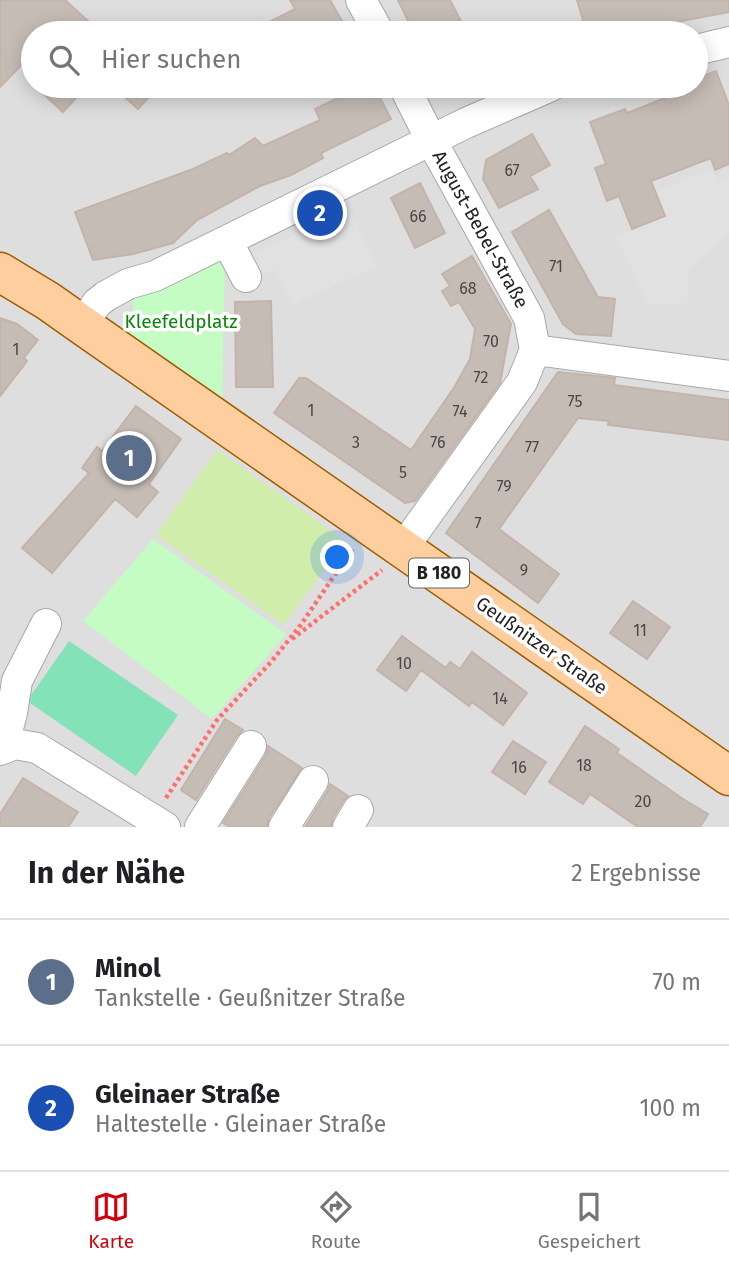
<!DOCTYPE html>
<html lang="de">
<meta charset="utf-8">
<style>
:root{--surface:#fff;--page:#f6f6f6;--text:#202124;--muted:#757577;--line:#e0e0e0;--accent:#d1000f}
body{margin:0;font-family:"Fira Sans",sans-serif;background:var(--page);color:var(--text)}
.you{position:absolute;left:338px;top:558px;width:24px;height:24px;margin:-18px;border:5px solid #fff;border-radius:50%;background:#1a73e8;box-shadow:0 0 0 10px #1a73e833}
.badge{display:grid;place-items:center;width:46px;height:46px;border-radius:50%;background:var(--accent);color:#fff;font-size:23px;font-weight:700}
.pin{position:absolute;translate:-50% -50%;border:4px solid #fff;box-shadow:0 2px 7px #0006}
.list{margin:0;padding:0;list-style:none}
h2{display:flex;justify-content:space-between;align-items:center;height:91px;margin:0;padding:0 28px;font-size:30px}
h2 small{font-size:23px;font-weight:400;color:var(--muted)}
.list li{display:grid;grid-template-columns:46px 1fr auto;gap:21px;align-items:center;box-sizing:border-box;height:126px;padding:0 28px;border-top:2px solid var(--line)}
.list b{display:block;font-size:26px;white-space:nowrap}
.list p{margin:0;font-size:23px;white-space:nowrap;color:var(--muted)}
.list em{font-size:23px;font-style:normal;color:var(--muted)}
.icon{flex:none;width:38px;height:38px;fill:none;stroke:currentColor;stroke-width:2;stroke-linecap:round;stroke-linejoin:round}
.map{position:relative;flex:none;width:729px;height:827px;overflow:hidden}
.search{position:absolute;background:var(--surface);box-shadow:0 4px 18px #0003;left:21px;right:21px;top:21px;height:77px;display:flex;align-items:center;gap:18px;box-sizing:border-box;padding:0 24px;border-radius:38px;color:var(--muted);font-size:26px}
.sheet{height:343px;background:var(--surface)}
nav{display:flex;justify-content:space-around;align-items:center;box-sizing:border-box;height:98px;border-top:2px solid var(--line);background:var(--surface);font-size:19px;color:var(--muted)}
nav a{display:grid;justify-items:center;gap:4px}
nav .on{color:var(--accent)}
.map>svg:first-child{display:block}
.residential{fill:#dfdede;fill-rule:evenodd}
.grass{fill:#d0edac}
.park{fill:#c4fcc4}
.pitch{fill:#83e2b7}
.parking{fill:#e1e1e1}
.building{fill:#c6bcb6;stroke:#c4b3a9;stroke-width:2}
.lines{fill:none;stroke-linecap:round;stroke-linejoin:round}
.minor-casing{stroke:#a8a8a8;stroke-width:32}
.major-casing{stroke:#9d5e00;stroke-width:41}
.path{stroke:#ff706b;stroke-width:4.5;stroke-dasharray:3.5 3.5;stroke-linecap:butt}
.minor{stroke:#fff;stroke-width:30}
.major{stroke:#ffce9e;stroke-width:38}
.labels{text-anchor:middle;stroke-width:7;stroke-linejoin:round;paint-order:stroke}
.number-label{font-size:16px;fill:#4a4846}
.shield{fill:#fff;stroke:#646464;stroke-width:2}
.shield-label{font-size:18px;font-weight:bold;fill:#212121}
.street-label{font-size:19px;fill:#212121;stroke:#fff}
.park-label{font-size:19px;fill:#088609;stroke:#fff}
</style>
<div class="map">
<svg width="729" height="827" viewBox="0 0 729 827">
<rect width="100%" height="100%" fill="#f1ede7"/>
<!-- residential -->
<path class="residential" d="M0 0H729V827H0ZM33 33H696V86H33Z"/>
<!-- grass -->
<path class="grass" d="M217 450 345 541 284 625 156 535Z"/>
<!-- park -->
<path class="park" d="M225 252 222 401 130 338 134 296Z
M153 539 286 634 212 719 83 621Z"/>
<!-- pitch -->
<path class="pitch" d="M69 641 178 715 136 776 27 701Z"/>
<!-- parking -->
<path class="parking" d="M713 168 718 183 729 179V233L688 269 687 303H648L616 236 666 217 657 191Z
M349 208 377 265 292 306 274 269 253 280 243 260Z"/>
<!-- building -->
<path class="building" d="M0 0H65L101 33H33V53L0 87Z
M290 0H330L349 33H248L295 9Z
M398 0H450L467 33H414Z
M577 0H729V12L620 33H587Z
M716 71 729 105V164L715 170 711 158 651 181 665 216 632 229 619 196 607 201 595 168 606 164 590 122 625 109 627 113 696 86V79Z
M35 86H87L63 112Z
M113 86H159L138 109Z
M337 86H374L391 119 321 153 323 158 291 175 260 186 197 220 173 243 133 254 93 260 75 212 193 169 227 153 229 155 255 138 263 146 320 120 315 109 342 96Z
M532 134 550 165 530 176 538 189 499 208 483 179 486 160Z
M420 183 445 233 415 248 391 198Z
M549 210 598 297 615 299 611 336 576 334 563 324 512 232Z
M472 256 511 324 500 383 415 501 405 503 274 413 299 378H306L411 450 455 386 470 359 475 329 459 302 451 306 442 291 450 286 442 274Z
M271 301 273 387H236L235 302Z
M0 318 17 324 38 340 24 358 27 361 0 396Z
M558 372 615 378 614 385 729 400V440L608 425 609 421 578 418 499 529 559 574 538 603 446 533Z
M136 406 181 439 149 484 158 492 137 517 115 499 52 573 22 548 89 473 82 468 97 447 102 451Z
M633 601 670 627 647 659 610 633Z
M402 636 446 668 450 662 460 669 472 652 527 693 503 725 472 702 469 706 421 670 406 691 377 670Z
M225 719 243 730 236 737 196 800 181 790Z
M585 726 619 749 617 753 683 799 708 814 700 827H638L590 794 583 804 549 782Z
M513 741 546 762 525 794 492 772Z
M268 746 302 768 269 818 267 827H230L223 823 266 755Z
M23 778 78 812 68 827H0V814Z
M330 784 348 796 343 801 333 818 331 827H305L328 790Z"/>
<g class="lines">
<!-- minor casing -->
<g class="minor-casing">
<path id="minor" d="M361 0 379 33
M696 50 729 42
M227 241 246 277
M82 325 97 303 106 296 128 284 155 276 466 123 551 86
M535 350 729 376
M403 548 522 382 535 350 529 318 431 140 404 86
M3 747 12 713 17 681 46 624
M0 750 15 744 37 748 165 827
M200 827 251 746
M284 827 313 781
M348 827 358 810"/>
</g>
<!-- major casing -->
<g class="major-casing">
<path id="major" d="M0 272 48 301 82 325 729 776"/>
</g>
<!-- path -->
<path class="path" d="M292 639 382 570
M166 798 217 720 271 662 300 626 353 548"/>
<!-- minor -->
<use href="#minor" class="minor"/>
<!-- major -->
<use href="#major" class="major"/>
</g>
<g class="labels">
<!-- number labels -->
<g class="number-label">
<text x="512" y="176">67</text>
<text x="418" y="222">66</text>
<text x="556" y="272">71</text>
<text x="468" y="294">68</text>
<text x="491" y="347">70</text>
<text x="16" y="355">1</text>
<text x="481" y="383">72</text>
<text x="575" y="407">75</text>
<text x="311" y="416">1</text>
<text x="460" y="417">74</text>
<text x="356" y="448">3</text>
<text x="438" y="448">76</text>
<text x="532" y="453">77</text>
<text x="403" y="478">5</text>
<text x="504" y="492">79</text>
<text x="478" y="529">7</text>
<text x="524" y="576">9</text>
<text x="640" y="636">11</text>
<text x="404" y="669">10</text>
<text x="500" y="704">14</text>
<text x="584" y="771">18</text>
<text x="519" y="773">16</text>
<text x="643" y="807">20</text>
</g>
<!-- shield labels -->
<rect class="shield" x="409" y="558.5" width="60" height="29" rx="5"/>
<g class="shield-label">
<text x="439" y="579">B 180</text>
</g>
<!-- street labels -->
<g class="street-label">
<text transform="translate(481 229) rotate(61)" y="7">August-Bebel-Straße</text>
<text transform="translate(542 645) rotate(35)" y="7">Geußnitzer Straße</text>
</g>
<!-- park labels -->
<g class="park-label">
<text x="181" y="328">Kleefeldplatz</text>
</g>
</g>
</svg>
<div class="you"></div>
<div class="pin badge" style="left:129px;top:458px;background:#5c6f8a">1</div>
<div class="pin badge" style="left:320px;top:213px;background:#1a4fb4">2</div>
<div class="search"><svg class="icon" aria-label="search" viewBox="0 0 24 24"><circle cx="10" cy="10" r="6"/><path d="M15 15l6 6"/></svg>Hier suchen</div>
</div>
<section class="sheet">
<h2>In der Nähe<small>2 Ergebnisse</small></h2>
<ul class="list">
<li><span class="badge" style="background:#5c6f8a">1</span><div><b>Minol</b><p>Tankstelle · Geußnitzer Straße</p></div><em>70 m</em></li>
<li><span class="badge" style="background:#1a4fb4">2</span><div><b>Gleinaer Straße</b><p>Haltestelle · Gleinaer Straße</p></div><em>100 m</em></li>
</ul>
</section>
<nav>
<a class="on"><svg class="icon" aria-label="map" viewBox="0 0 24 24"><path d="M3 6l6-2 6 2 6-2v14l-6 2-6-2-6 2zM9 4v14M15 6v14"/></svg>Karte</a>
<a><svg class="icon" aria-label="directions" viewBox="0 0 24 24"><path d="M12 3l9 9-9 9-9-9zM9 14v-3h6M13 9l2 2-2 2"/></svg>Route</a>
<a><svg class="icon" aria-label="saved" viewBox="0 0 24 24"><path d="M7 4h10v16l-5-4-5 4z"/></svg>Gespeichert</a>
</nav>
